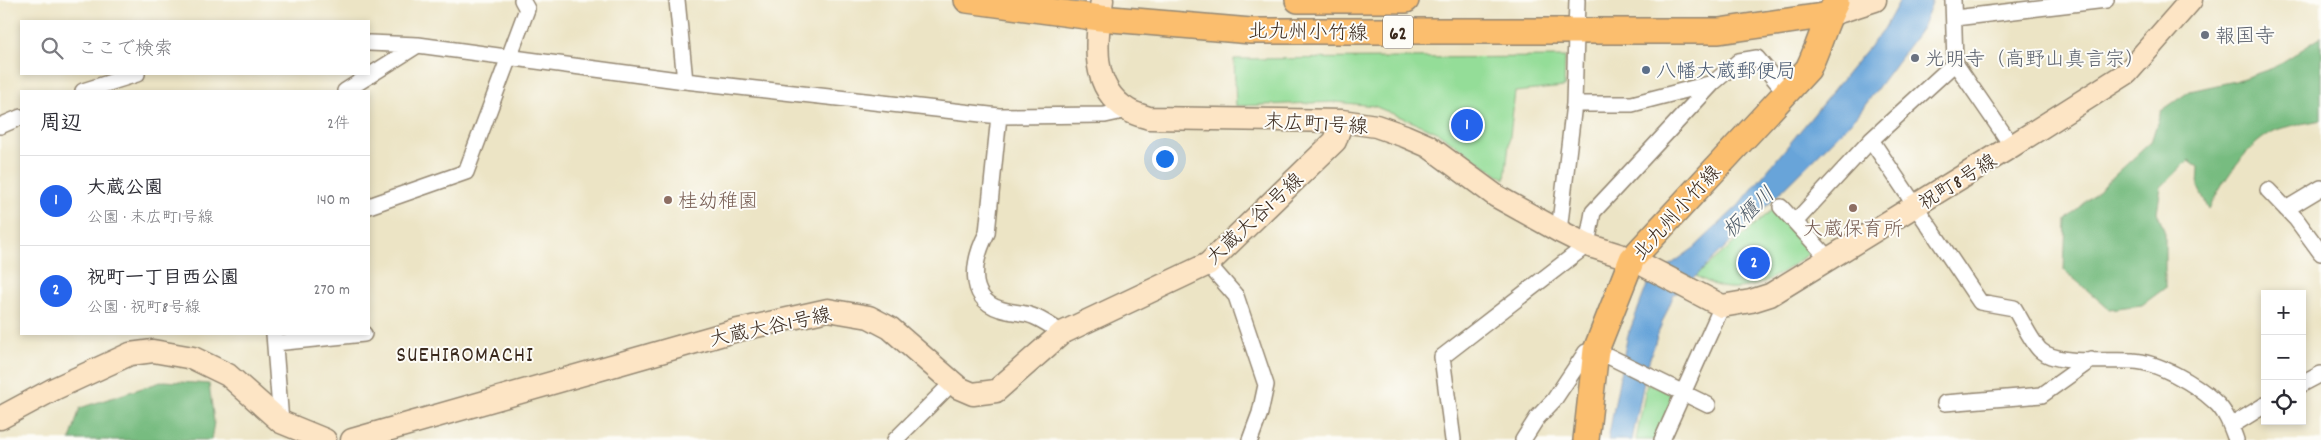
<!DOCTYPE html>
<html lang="ja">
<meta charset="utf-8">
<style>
:root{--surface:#fff;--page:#f2f2f3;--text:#2b2b33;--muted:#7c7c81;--line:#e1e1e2;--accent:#2563eb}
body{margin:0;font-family:Dekko,"Klee One",sans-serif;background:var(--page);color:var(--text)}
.controls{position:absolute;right:15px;bottom:15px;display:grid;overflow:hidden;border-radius:0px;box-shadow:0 2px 8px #0003}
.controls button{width:45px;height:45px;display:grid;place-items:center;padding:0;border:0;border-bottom:1px solid var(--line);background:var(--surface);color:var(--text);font:25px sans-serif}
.you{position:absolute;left:1164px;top:158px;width:18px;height:18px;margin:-12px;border:4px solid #fff;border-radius:50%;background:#1a73e8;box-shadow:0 0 0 8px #1a73e833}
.badge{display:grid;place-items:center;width:32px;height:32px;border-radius:50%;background:var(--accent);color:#fff;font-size:16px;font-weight:700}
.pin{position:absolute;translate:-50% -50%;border:2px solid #fff;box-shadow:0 1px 5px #0006}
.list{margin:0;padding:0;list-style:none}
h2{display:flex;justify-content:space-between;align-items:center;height:65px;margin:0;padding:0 20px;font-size:21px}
h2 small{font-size:16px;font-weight:400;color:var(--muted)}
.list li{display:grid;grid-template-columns:32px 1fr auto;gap:15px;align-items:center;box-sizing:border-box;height:90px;padding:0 20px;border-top:1px solid var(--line)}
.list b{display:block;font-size:19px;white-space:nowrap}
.list p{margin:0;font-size:16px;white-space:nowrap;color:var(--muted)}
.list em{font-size:16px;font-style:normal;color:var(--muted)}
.icon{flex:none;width:28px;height:28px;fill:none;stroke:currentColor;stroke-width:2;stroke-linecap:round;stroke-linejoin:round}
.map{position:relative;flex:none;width:2321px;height:440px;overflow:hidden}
.search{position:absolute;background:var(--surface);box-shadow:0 2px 8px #0003;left:20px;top:20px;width:350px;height:55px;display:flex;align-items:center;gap:12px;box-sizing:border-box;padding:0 18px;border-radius:0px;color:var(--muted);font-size:19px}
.panel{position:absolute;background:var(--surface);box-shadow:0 2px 8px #0003;left:20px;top:90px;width:350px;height:245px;border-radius:0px}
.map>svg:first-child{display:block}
.green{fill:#94dd98;stroke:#68845b}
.forest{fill:#77bc80;stroke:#59734f}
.water{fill:#68a4d9;stroke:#52677c}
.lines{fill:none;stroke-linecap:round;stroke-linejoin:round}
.street-casing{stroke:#948772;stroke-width:18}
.secondary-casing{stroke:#948772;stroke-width:25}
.primary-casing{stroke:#948772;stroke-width:28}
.street{stroke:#fff;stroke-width:15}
.secondary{stroke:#fde5c5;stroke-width:22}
.primary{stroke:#fbbe6e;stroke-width:25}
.worship-dot{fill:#6b7280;stroke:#fdfcf7;stroke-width:2}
.service-dot{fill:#5c6f8a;stroke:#fdfcf7;stroke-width:2}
.education-dot{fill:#8d6e63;stroke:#fdfcf7;stroke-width:2}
.labels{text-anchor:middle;stroke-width:4;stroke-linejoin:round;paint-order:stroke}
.shield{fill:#fdfcf7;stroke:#75695f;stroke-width:1}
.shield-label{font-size:19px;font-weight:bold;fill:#3b2a1e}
.street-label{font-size:20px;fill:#3b2a1e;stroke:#fdfcf7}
.worship-label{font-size:20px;fill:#5b616d;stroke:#fdfcf7;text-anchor:start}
.service-label{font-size:20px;fill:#4e5e75;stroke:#fdfcf7;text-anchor:start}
.education-label{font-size:20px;fill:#785e54;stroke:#fdfcf7;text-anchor:start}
.water-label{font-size:21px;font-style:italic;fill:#4d5b69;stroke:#fdfcf7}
.quarter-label{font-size:22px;letter-spacing:1px;fill:#3b2a1e;stroke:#fdfcf7}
</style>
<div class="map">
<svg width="2321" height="440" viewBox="0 0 2321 440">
<rect width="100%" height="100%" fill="#fdfcf7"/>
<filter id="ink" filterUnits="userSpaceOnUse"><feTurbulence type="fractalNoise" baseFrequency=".02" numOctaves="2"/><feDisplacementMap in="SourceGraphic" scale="10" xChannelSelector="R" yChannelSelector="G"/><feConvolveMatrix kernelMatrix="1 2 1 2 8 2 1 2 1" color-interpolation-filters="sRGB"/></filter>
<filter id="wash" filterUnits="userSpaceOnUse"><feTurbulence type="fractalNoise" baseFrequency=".0096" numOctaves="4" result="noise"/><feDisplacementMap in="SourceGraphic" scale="20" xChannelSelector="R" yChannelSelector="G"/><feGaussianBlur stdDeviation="1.12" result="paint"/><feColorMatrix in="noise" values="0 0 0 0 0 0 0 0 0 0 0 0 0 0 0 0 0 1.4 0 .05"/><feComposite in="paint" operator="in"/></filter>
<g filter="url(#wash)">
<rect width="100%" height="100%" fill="#ece4c5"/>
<!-- green -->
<path class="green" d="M1565 57 1564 87 1515 92 1505 179 1437 132 1374 106 1336 102 1236 106 1234 59Z
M1772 210 1815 249C1787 269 1758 294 1721 287 1713 285 1704 280 1696 276Z
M1647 383 1669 393 1672 400 1658 440H1636Z"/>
<!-- forest -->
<path class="forest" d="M2321 35V120C2308 123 2283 126 2272 132 2243 149 2224 180 2209 209L2198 187 2199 167 2189 160 2161 187 2157 212 2165 233V288L2142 305 2109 309 2064 270 2066 220 2151 142 2161 111 2190 91 2235 81 2273 68 2320 38Z
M164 381 209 384 214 422 211 440H70L80 408Z"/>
<!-- water -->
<path class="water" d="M1900 0H1933L1922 28 1857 116 1696 276 1674 294 1660 328 1647 367 1632 440H1608L1627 338 1649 280 1694 248 1739 205 1884 29Z"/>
</g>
<g filter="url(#ink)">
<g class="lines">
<!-- street casing -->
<g class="street-casing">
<path id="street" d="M677 0 685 81
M1953 0 1955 63 2012 146
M1955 18 2106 0
M369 43 418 45 685 81 999 116 1105 115 1128 110
M83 91 137 74
M345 91 418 45
M1574 104H1632L1713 83
M999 116 987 233C974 258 965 298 1000 309 1011 313 1024 312 1035 317 1044 321 1053 327 1062 333
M0 126 21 117
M1871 140 1980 302 2014 308C2021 319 2031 341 2040 350 2057 366 2110 359 2133 361 2158 362 2196 384 2214 401 2226 411 2231 426 2236 440
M2268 190 2296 219 2321 253
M369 206 466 172 527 9 522 0
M1781 207 1828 258
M2286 209 2321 188
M1795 222 1871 140 1955 63
M1559 231 1574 104 1577 0
M1208 264 1236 296 1266 385 1260 413 1250 440
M274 334 281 422
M275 343 364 334
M2302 384 2321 374
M1945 403 2042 395 2091 360
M2231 426 2265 405
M895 440 952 383
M1453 440 1442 357 1587 245 1593 212 1713 83 1739 61 1757 58 1786 93
M1523 440 1537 418 1554 400 1586 352 1596 350 1708 405
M1662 440 1722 306"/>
</g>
<!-- secondary casing -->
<g class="secondary-casing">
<path id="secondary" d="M1102 0C1097 38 1088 86 1128 110 1134 114 1143 116 1149 118L1342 121 1376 126 1405 136 1428 146 1496 196 1559 231 1587 245 1632 259 1722 306 1751 301 1770 295 2012 146 2127 73 2191 0
M1829 15 1875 0
M0 418 54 389 130 354 153 351 193 358 228 375 281 422 325 440
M352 440 734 331 828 310 869 317 890 328 959 388 973 394 996 391 1062 333 1208 264 1335 141 1342 121"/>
</g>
<!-- primary casing -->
<g class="primary-casing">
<path id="primary" d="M967 0 1100 18 1251 31H1719L1829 15
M1298 0H1406
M1586 440 1596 350 1632 259 1808 69C1819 47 1824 24 1836 2"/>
</g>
<!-- street -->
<use href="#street" class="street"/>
<!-- secondary -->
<use href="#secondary" class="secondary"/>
<!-- primary -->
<use href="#primary" class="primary"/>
</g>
</g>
<!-- markers -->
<g class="worship-dot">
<circle cx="2205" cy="35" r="5"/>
<circle cx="1915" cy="58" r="5"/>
</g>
<circle class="service-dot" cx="1646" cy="70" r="5"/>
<g class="education-dot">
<circle cx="668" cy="200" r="5"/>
<circle cx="1853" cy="208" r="5"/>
</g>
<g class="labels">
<!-- shield labels -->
<rect class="shield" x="1383" y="15.5" width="30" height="33" rx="4"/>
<g class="shield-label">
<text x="1398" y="39">62</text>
</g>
<!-- street labels -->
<g class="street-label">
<text transform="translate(1308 31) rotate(1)" y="7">北九州小竹線</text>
<text transform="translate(1316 123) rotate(3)" y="7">末広町1号線</text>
<text transform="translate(1957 181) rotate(-32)" y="7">祝町8号線</text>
<text transform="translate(1676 212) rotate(-48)" y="7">北九州小竹線</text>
<text transform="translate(1254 218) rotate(-43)" y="7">大蔵大谷1号線</text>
<text transform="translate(770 326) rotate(-12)" y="7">大蔵大谷1号線</text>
</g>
<!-- worship labels -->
<g class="worship-label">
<text x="2215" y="42">報国寺</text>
<text x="1925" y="65">光明寺（高野山真言宗）</text>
</g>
<!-- service labels -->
<g class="service-label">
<text x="1656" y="77">八幡大蔵郵便局</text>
</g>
<!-- education labels -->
<g class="education-label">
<text x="678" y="207">桂幼稚園</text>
<text x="1853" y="235" text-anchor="middle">大蔵保育所</text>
</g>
<!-- water labels -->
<g class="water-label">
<text transform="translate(1748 212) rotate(-44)" y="7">板櫃川</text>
</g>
<!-- quarter labels -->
<g class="quarter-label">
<text x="465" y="361">SUEHIROMACHI</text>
</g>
</g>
</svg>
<div class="controls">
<button>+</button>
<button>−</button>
<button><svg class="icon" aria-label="locate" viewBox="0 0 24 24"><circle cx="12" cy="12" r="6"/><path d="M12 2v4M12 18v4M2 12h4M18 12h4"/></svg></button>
</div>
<div class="you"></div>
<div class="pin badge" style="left:1467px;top:125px">1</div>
<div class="pin badge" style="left:1754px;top:263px">2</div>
<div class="search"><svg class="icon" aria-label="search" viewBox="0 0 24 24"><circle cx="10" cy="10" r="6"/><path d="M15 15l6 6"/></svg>ここで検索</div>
<section class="panel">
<h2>周辺<small>2件</small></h2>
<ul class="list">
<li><span class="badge">1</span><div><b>大蔵公園</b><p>公園 · 末広町1号線</p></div><em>140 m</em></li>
<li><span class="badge">2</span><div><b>祝町一丁目西公園</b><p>公園 · 祝町8号線</p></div><em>270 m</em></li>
</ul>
</section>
</div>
